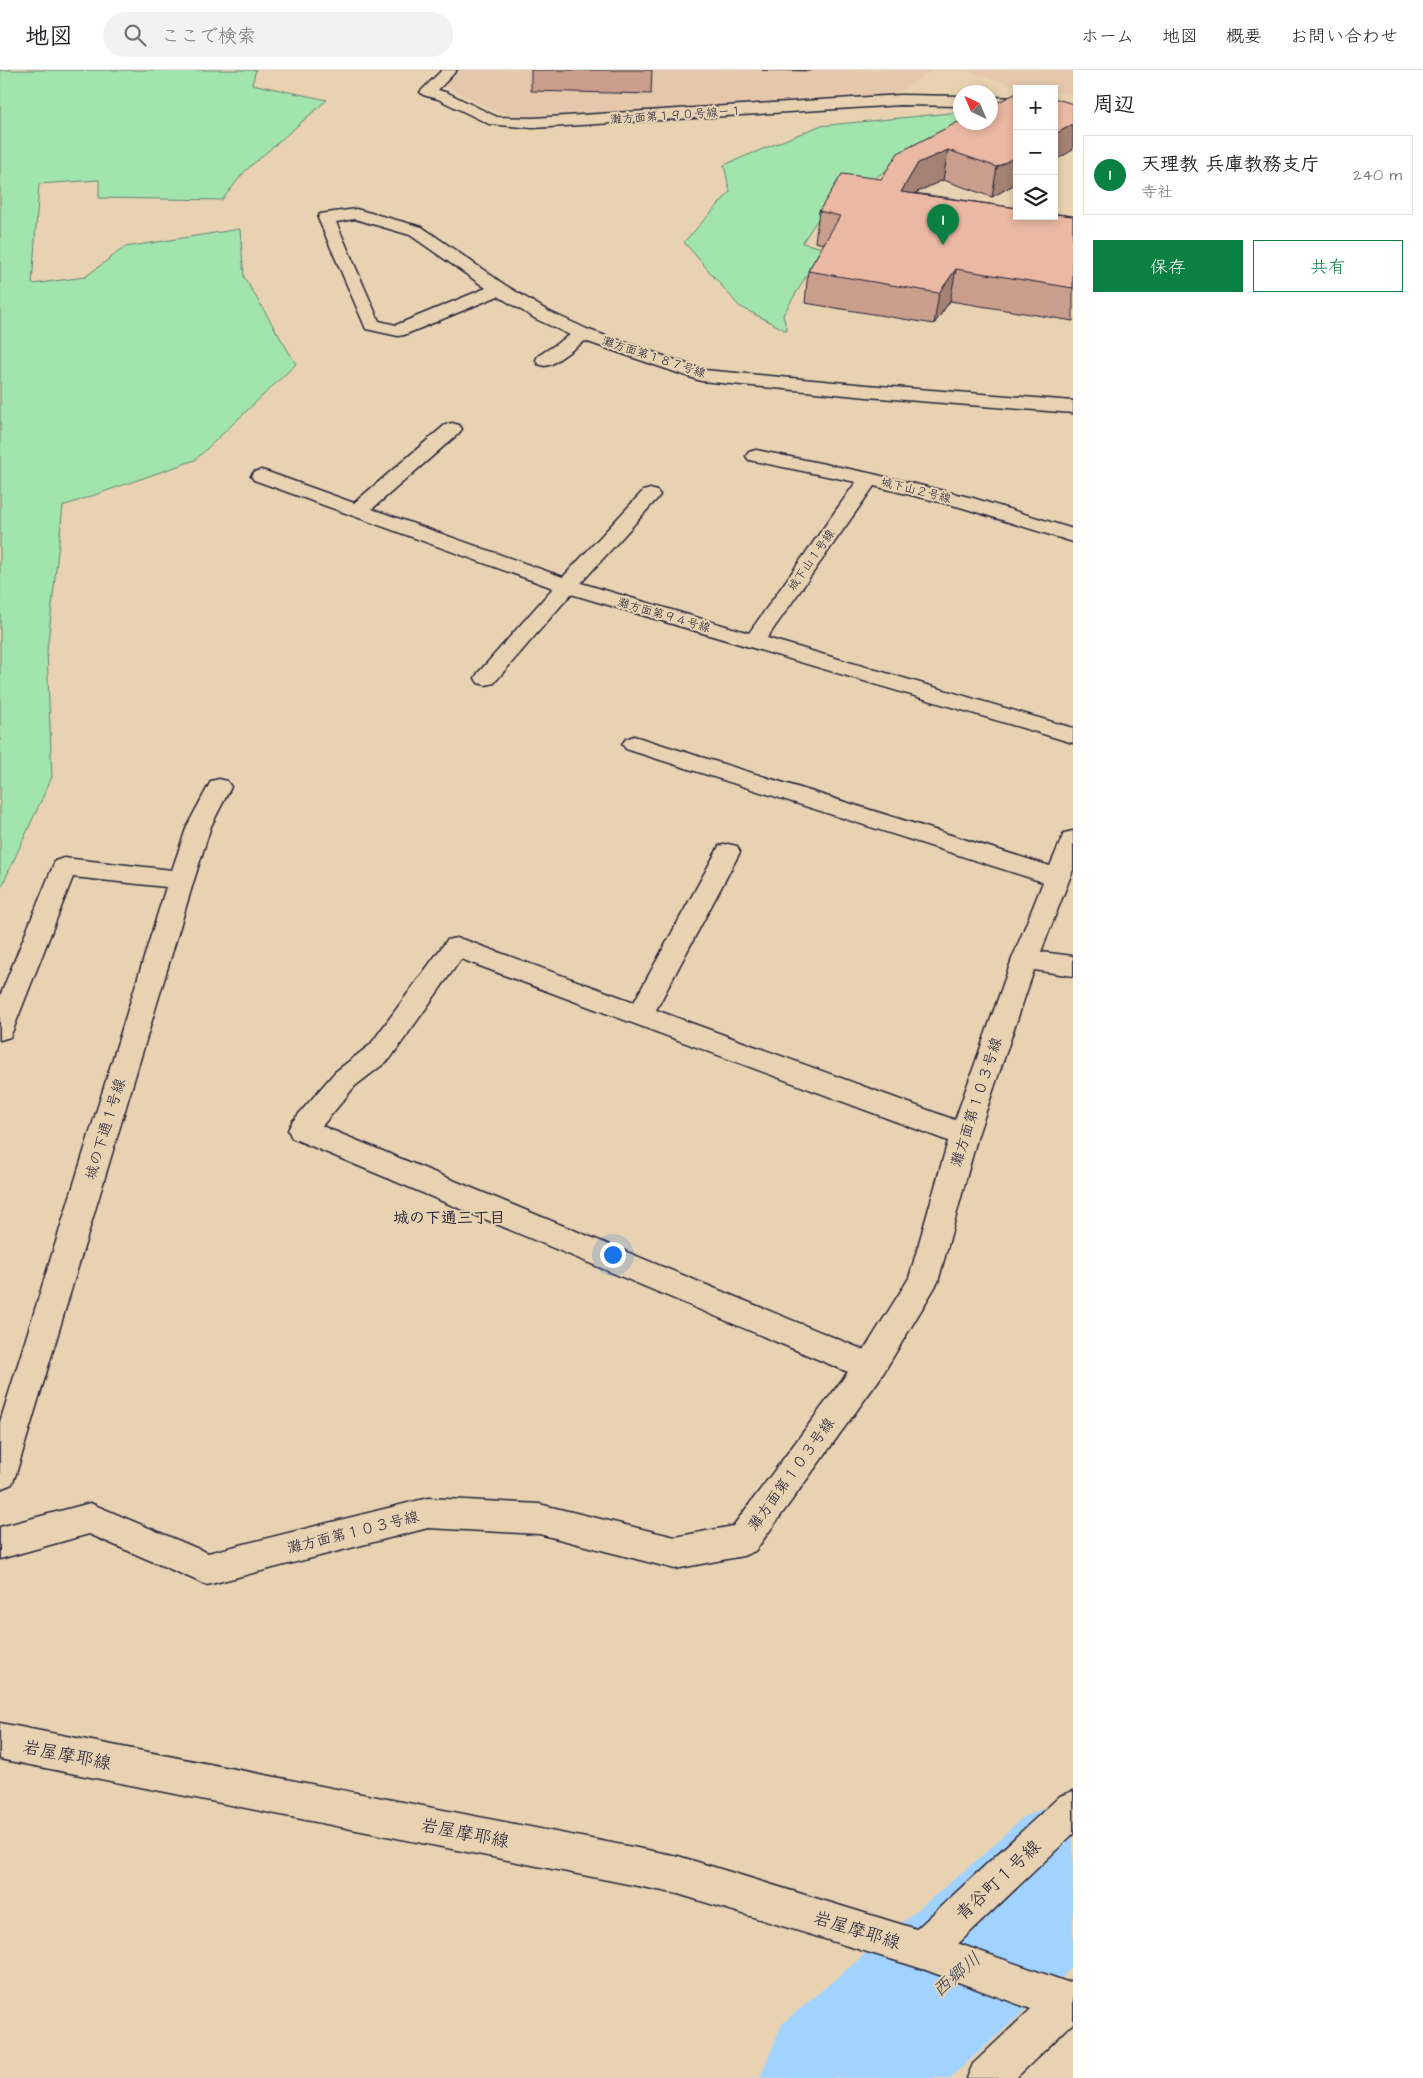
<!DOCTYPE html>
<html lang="ja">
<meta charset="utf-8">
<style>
:root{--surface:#fff;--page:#f2f2f2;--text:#202124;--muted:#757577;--line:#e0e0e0;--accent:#0b8043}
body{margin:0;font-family:"Architects Daughter","Klee One",sans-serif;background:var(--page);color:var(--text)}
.controls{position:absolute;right:15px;top:15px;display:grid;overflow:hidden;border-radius:0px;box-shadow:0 2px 8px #0003}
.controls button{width:45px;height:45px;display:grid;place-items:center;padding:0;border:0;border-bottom:1px solid var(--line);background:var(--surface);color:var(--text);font:25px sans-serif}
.compass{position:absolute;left:953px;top:15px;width:45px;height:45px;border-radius:50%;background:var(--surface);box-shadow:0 2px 8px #0003;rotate:316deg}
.you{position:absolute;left:612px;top:1184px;width:18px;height:18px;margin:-12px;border:4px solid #fff;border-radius:50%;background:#1a73e8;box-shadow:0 0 0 8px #1a73e833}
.badge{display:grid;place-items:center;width:32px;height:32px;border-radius:50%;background:var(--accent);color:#fff;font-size:16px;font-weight:700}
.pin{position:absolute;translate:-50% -41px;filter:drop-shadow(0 1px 2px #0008)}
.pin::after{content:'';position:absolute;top:26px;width:18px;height:15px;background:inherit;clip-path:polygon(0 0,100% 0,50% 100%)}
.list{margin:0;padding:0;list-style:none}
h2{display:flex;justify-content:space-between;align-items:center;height:65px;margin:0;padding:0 20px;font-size:21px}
h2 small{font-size:16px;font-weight:400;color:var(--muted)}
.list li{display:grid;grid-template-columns:32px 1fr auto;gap:15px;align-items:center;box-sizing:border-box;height:80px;margin:0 10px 10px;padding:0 10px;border:1px solid var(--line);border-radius:0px}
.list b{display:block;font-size:19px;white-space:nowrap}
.list p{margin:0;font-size:16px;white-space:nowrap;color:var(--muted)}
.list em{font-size:16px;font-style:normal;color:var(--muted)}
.actions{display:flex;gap:10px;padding:15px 20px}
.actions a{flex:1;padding:11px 0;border:1px solid var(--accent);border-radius:0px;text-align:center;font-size:18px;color:var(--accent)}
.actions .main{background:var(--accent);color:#fff}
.icon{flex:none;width:28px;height:28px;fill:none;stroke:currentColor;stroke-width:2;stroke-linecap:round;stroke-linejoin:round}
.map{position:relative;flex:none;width:1073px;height:2008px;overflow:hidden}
header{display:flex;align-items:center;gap:30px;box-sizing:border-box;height:70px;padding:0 25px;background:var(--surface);border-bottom:1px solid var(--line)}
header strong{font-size:24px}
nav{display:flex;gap:28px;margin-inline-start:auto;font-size:18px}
.search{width:350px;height:45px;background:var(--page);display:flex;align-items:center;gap:12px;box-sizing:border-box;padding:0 18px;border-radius:28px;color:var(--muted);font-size:19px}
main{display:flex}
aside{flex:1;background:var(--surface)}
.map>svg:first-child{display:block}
.built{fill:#e5c7ab}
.green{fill:#a2e4ae;stroke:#628374}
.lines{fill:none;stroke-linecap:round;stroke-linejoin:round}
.river{fill:#a2d3ff;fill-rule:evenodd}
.service-casing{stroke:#22223b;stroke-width:3}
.minor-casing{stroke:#22223b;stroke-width:3}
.service{fill:#e8d2b1;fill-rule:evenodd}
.minor{fill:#e8d2b1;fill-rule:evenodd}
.wall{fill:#c99e8c;stroke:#22223b}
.shaded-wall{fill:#a48172;stroke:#22223b}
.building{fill:#eab8a3;stroke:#22223b}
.labels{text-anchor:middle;stroke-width:4;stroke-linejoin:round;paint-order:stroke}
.far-street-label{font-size:12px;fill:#22223b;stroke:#e8d2b1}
.street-label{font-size:15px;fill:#22223b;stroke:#e8d2b1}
.neighbourhood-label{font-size:16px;font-weight:bold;fill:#22223b;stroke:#e8d2b1}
.near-street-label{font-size:18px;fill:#22223b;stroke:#e8d2b1}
.near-water-label{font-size:19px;font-style:italic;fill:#353d58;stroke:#e8d2b1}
</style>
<header>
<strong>地図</strong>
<div class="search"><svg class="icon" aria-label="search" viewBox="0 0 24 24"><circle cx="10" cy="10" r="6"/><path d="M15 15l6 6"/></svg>ここで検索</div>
<nav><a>ホーム</a><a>地図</a><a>概要</a><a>お問い合わせ</a></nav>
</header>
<main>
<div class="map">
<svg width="1073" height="2008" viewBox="0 0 1073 2008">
<rect width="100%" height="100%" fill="#e8d2b1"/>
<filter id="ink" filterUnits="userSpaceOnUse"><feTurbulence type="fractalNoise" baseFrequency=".02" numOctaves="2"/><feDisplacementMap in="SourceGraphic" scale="10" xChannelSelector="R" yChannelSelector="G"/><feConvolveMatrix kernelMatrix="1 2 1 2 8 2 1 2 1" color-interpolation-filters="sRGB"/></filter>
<g filter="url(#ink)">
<!-- built -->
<path class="built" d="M460 0H933L893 26 534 46 512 45 495 41 445 15Z
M964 0H1073V24L1054 22V19L1023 18Z"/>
<!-- green -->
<path class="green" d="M0 0H256L252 14 327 30 245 101 222 130 99 128V110L39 114 32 214 85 207 125 177 240 159 244 207 296 294 195 390 63 436 47 581 52 707 0 820Z
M960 42 961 52 873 109 831 129 802 173 823 178 783 245 787 261 739 236 684 172 730 122 724 95 819 56Z"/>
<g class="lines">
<!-- river -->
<path class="river" d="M1073 1726V1897L950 2008H760L782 1954 984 1784 1023 1747Z"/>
<!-- service casing -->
<g class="service-casing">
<path id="service" d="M1073 1721V1764L937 1894 923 1899 909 1894 904 1880 909 1866 1060 1726Z"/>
</g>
<!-- minor casing -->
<g class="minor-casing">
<path id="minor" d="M442 0H457L438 20 448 23 497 47 533 48 901 25 961 26V36L901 35 533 58 489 54 438 29 423 25 420 22Z
M991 27 1017 28V38L991 36Z
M356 139 422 157 505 215 548 241 589 260 704 300 867 315 1073 331V343L867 327 701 311 585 271 552 294 545 296 538 294 536 290 538 286 570 265 536 249 498 226 404 265 398 266 366 259 318 148 320 144ZM355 149 410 165 486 218 396 255 379 251 336 152Z
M452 353 459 355 462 359 459 363 372 439 563 507 643 421 650 419 657 421 660 425 657 429 581 513 749 563 856 412 749 390 746 386 749 382 756 380 869 403 973 428 1073 459V472L960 437 874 416 767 568 1073 658V673L571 524 494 613 486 615 478 613 475 608 478 603 553 518 254 410 251 406 254 402 261 400 268 402 354 433 445 355Z
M634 666 1050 796 1064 763 1073 761V800L1041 882 1073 886V906L1034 900 978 1065 938 1212 881 1307 755 1481 743 1486 675 1499 539 1464 428 1458 207 1515 89 1464 0 1489V1457L90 1433 208 1483 428 1428 539 1434 675 1467 733 1456 848 1302 292 1068 288 1060 292 1052 335 1002 370 975 447 870 456 868 465 870 634 932 716 782 719 776 728 774 737 776 740 782 656 940 955 1050 1012 889 1043 812 626 679 622 674 626 669ZM461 889 948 1071 909 1208 864 1280 322 1056 355 1016 390 989Z
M219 709 227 711 231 717 211 756 194 810 16 1404 12 1414 0 1419V1352L166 817 73 807 13 960 10 967 0 970V926L55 791 64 788 172 800 187 756 211 711Z
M0 1653 678 1786 923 1861 1067 1912 1073 1910V1953L1016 2008H967L973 1994 1031 1939 923 1899 678 1824 0 1689Z"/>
</g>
<!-- service -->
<use href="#service" class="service"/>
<!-- minor -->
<use href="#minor" class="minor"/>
</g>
<!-- wall -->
<path class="wall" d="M531 0H652L651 24 531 21Z
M762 0H812L810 1Z
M1017 23V113L992 127 943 110 914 123 1073 146V251L950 231 934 254 805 233 808 201 824 174 815 172 819 141 881 109Z"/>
<!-- shaded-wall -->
<path class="shaded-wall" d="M1073 54V80L1054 91V65Z
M948 80 943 110 913 124 901 122 918 93Z
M1017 86V113L992 127 997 97Z
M956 199 950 231 934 254 939 223Z"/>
<!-- building -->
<path class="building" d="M1017 23V86L997 97 948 80 918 93 901 122 1017 138V146H1054V144L1073 146V218L956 199 939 223 808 201 840 146 819 141 842 104 881 109 898 83 960 51V52H990V36Z
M1054 28 1073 34V54L1054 65Z"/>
</g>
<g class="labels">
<!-- far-street labels -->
<g class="far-street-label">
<text transform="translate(676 45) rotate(-4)" y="4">灘方面第１９０号線－１</text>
<text transform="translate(654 287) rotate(18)" y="4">灘方面第１８７号線</text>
<text transform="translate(916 420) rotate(14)" y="4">城下山２号線</text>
<text transform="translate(811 490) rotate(-55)" y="4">城下山１号線</text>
<text transform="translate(664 545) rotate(16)" y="4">灘方面第９４号線</text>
</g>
<!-- street labels -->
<g class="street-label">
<text transform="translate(976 1032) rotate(-72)" y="5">灘方面第１０３号線</text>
<text transform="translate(105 1059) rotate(-73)" y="5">城の下通１号線</text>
<text transform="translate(791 1404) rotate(-54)" y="5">灘方面第１０３号線</text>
<text transform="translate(353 1462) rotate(-14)" y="5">灘方面第１０３号線</text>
</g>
<!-- neighbourhood labels -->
<g class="neighbourhood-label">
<text x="449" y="1153">城の下通三丁目</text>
</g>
<!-- near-street labels -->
<g class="near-street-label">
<text transform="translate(67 1685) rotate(11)" y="6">岩屋摩耶線</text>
<text transform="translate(465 1763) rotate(11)" y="6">岩屋摩耶線</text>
<text transform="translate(998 1810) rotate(-43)" y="6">青谷町１号線</text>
<text transform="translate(857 1860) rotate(17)" y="6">岩屋摩耶線</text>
</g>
<!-- near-water labels -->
<g class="near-water-label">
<text transform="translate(956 1904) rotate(-41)" y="7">西郷川</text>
</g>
</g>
</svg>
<div class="controls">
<button>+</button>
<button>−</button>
<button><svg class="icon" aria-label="layers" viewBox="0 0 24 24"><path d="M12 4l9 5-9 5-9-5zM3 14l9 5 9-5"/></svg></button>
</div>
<svg class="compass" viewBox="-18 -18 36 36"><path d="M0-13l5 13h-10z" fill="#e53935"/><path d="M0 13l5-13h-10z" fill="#757577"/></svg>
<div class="you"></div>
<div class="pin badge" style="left:943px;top:175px">1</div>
</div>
<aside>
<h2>周辺<small></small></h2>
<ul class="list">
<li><span class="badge">1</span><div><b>天理教 兵庫教務支庁</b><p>寺社</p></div><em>240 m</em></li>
</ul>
<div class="actions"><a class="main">保存</a><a>共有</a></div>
</aside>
</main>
